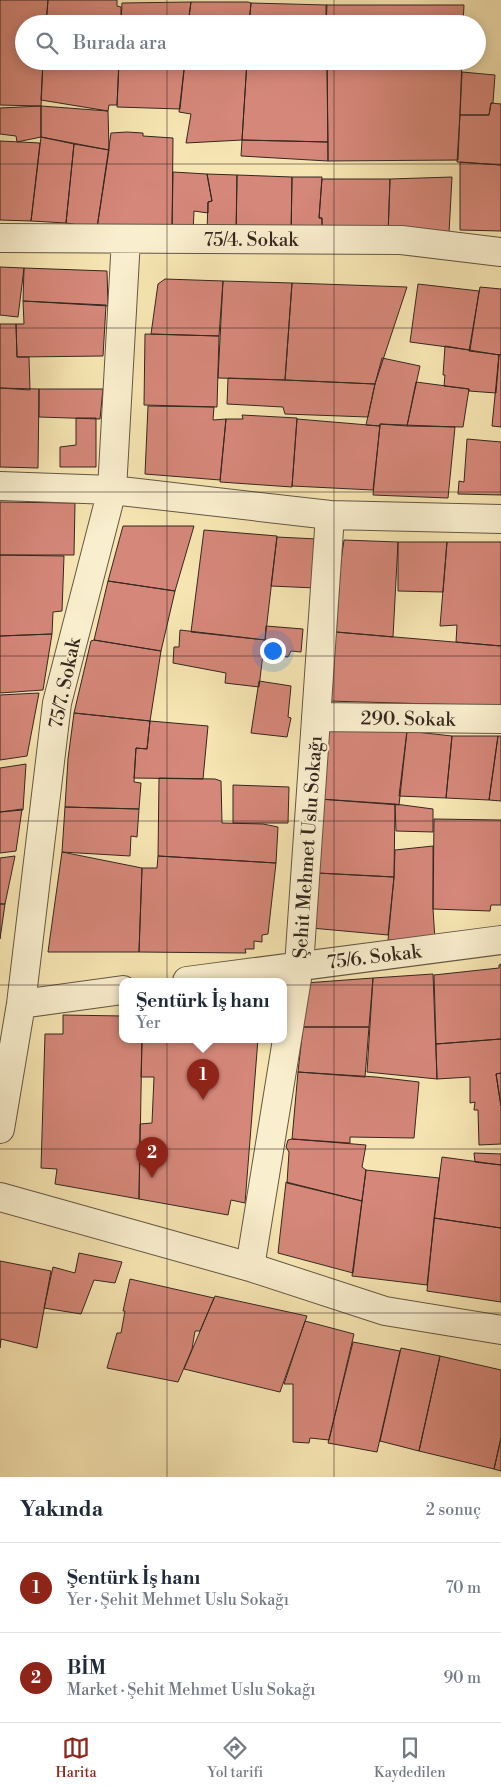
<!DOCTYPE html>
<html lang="tr">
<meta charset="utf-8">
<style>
:root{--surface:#fff;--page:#f6f6f7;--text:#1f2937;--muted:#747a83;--line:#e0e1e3;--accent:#8f2418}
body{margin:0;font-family:"Libre Bodoni",serif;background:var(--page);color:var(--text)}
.you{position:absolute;left:272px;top:650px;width:18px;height:18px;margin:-12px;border:4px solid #fff;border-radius:50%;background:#1a73e8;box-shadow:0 0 0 8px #1a73e833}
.badge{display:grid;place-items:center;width:32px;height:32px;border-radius:50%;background:var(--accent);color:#fff;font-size:16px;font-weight:700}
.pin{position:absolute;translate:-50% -41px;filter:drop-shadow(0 1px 2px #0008)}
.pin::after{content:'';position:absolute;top:26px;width:18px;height:15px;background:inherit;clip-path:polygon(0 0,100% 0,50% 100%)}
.popup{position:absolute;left:119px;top:978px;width:168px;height:65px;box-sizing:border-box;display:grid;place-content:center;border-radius:10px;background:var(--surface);filter:drop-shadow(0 1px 4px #0005);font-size:16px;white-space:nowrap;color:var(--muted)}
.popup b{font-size:19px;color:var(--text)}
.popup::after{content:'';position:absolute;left:50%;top:100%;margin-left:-10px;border:10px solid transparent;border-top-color:var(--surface)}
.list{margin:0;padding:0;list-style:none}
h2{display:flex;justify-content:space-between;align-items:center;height:65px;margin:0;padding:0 20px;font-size:21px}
h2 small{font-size:16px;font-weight:400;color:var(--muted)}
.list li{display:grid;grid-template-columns:32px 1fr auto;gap:15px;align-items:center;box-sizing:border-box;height:90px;padding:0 20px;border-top:1px solid var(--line)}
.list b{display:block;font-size:19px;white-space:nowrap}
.list p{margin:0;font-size:16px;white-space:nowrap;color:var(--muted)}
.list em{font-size:16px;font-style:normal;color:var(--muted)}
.icon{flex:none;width:28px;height:28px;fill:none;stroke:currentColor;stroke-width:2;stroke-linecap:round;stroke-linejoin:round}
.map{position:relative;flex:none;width:501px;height:1477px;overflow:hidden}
.search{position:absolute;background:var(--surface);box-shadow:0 2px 12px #0003;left:15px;right:15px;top:15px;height:55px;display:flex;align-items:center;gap:12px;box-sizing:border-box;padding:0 18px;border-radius:28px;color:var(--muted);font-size:19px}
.sheet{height:245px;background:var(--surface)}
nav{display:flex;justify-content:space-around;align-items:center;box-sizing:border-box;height:70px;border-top:1px solid var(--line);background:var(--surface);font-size:14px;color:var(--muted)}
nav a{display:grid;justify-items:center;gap:2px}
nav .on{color:var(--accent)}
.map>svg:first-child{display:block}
.building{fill:#d58779;stroke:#332720}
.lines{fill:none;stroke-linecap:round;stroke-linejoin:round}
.street-casing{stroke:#645644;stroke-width:30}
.street{stroke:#f9eecd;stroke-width:28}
.grid{fill:none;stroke:#332720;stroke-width:1;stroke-opacity:0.55}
.labels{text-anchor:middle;stroke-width:4;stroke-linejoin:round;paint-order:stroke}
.street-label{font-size:19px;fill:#332720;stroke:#f9eecd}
</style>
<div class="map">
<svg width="501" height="1477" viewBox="0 0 501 1477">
<rect width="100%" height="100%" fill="#f6e5b2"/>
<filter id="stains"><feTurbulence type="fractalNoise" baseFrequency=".004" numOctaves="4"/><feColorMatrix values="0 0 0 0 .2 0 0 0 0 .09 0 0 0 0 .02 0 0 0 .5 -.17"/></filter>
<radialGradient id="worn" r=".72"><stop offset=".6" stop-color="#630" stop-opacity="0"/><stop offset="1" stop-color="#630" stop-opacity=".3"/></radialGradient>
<!-- building -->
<path class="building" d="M0 0H48L46 24H24V61H43L41 106 0 105Z
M48 0H117V6L121 7V24H46Z
M191 2H248L251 3 249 24H188Z
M191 2 188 24H121L122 3Z
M251 3 327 5 326 24H249Z
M326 5H464L463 24H326Z
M43 61H119L117 105H109L108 111 41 100Z
M119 61H185L180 109 117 107Z
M185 61H247L242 140 186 143 191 114 179 112Z
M247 61H327L328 142 242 140Z
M327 61H462L458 160 328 161Z
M462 72 495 75 493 103H491L489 115H460Z
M491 103 501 104V165L457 162 460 115H489Z
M41 106V137L17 142 16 136 0 134V108Z
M41 106 108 111 109 150 41 137Z
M127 132 143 133V136L173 138 172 233 97 228 111 133Z
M41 137 74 144 66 223 31 221Z
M242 140 328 142V161L241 156Z
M0 141 40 143 31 221 0 220Z
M74 144 109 150 97 228 66 223Z
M460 162 501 165V231L460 230Z
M173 172 207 174 212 201 208 202V213L194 211 193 233 172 232Z
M207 174 237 175 236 237 207 231 208 202 212 201Z
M237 175 292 177 291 237H236Z
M292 177H322L319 218H322V235L291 237Z
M452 177 449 233 388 235 390 179Z
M322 179H390L388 235H322V218H319Z
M0 267 24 268 18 317 0 315Z
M24 268 107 271 108 306 23 301Z
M165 279 223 281 219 336 151 334 158 284Z
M223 281 292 283 285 380 218 378Z
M292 283 407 287 375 384 285 380Z
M418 284 479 291 470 350 410 342Z
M480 287 501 289V355L469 351Z
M23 301 106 305 103 356 17 357 16 324H24Z
M0 324H16L17 357H29L30 390 0 388Z
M145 334 219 336 217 407 144 405Z
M445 346 499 355 496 393 469 391V389L444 386 445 375H443Z
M499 355H501V427L492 426Z
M382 358 420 366 407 426 380 424V426L366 425 375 384Z
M228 378 285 380 375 384 368 417 285 414 283 407 227 404Z
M416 382 469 389 463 427 407 426Z
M0 388 39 389 38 468 0 467Z
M39 389H103L100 419 39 417Z
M148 406 214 407 213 420 226 419 220 480 145 474Z
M242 415 297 418 292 487 220 482 226 419H243Z
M76 418H96V467H60V447L76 445Z
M297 419 380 426 373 490 292 486Z
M380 424 455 427 448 498 373 495Z
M467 439 501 442V495L458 494 459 481 464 482Z
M0 502 75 503 74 555H0Z
M123 526H194L175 591 108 581Z
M204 530 277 536 265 640 191 632Z
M277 537 317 539 315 588 271 586Z
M344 540 398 542 393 637 336 632 341 561Z
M398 542H447L443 592 398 591Z
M447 542H501V646L456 642 457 625 440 626Z
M0 555 64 556 62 611 53 612 52 634 0 636Z
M108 581 175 591 161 651 94 640Z
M266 626 303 629 301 652 291 651 288 657 263 654 259 687 225 683 226 673 173 663 174 647H179L180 630 265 640Z
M336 632 501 646V706L328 701Z
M52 634 43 690 0 693V636Z
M94 640 161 651 150 721 74 713 91 641Z
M259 681 291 686 288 717 291 718 287 737 251 733Z
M39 693 27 756 0 760V695Z
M74 713 150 721 147 749 136 748 134 782 141 783 139 809 65 807 68 759Z
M150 721 208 726 203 779 134 778 136 748 147 749Z
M326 728 407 731 399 805 319 799Z
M407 731 452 736 446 798 399 796Z
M452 736H498L489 800 446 798Z
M498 736H501V801L489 800Z
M26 764 23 810 0 812V768Z
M159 778 215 779 221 781 222 823 263 824 278 827 276 863 158 856Z
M233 785 289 787 288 823H233Z
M320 799 395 804 394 877 317 873Z
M395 804 433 809V832L396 831Z
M65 807 139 809 137 837 131 836 130 856 62 852Z
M22 809 16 851 0 853V812Z
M434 819 501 820V905H491L490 911 433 909Z
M433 846V909L435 940H388L394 877 395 850Z
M62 852 142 868 139 952H48Z
M15 856 5 904H0V858Z
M158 856 276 863 268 934 262 935V942L254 941V949H245L246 953 139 952 142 868H157Z
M317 873 394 877 388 935 311 928Z
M0 904H5L0 939Z
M501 964V1039L436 1044 434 975 499 968V965Z
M433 974 437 1079 367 1072 373 978Z
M373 978 369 1027H303L305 983Z
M63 1015 123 1016V1039H142L139 1199 55 1184 57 1169 41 1168 45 1034H63Z
M303 1027H369L365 1077 298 1072Z
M142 1039H258L245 1203 231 1200 228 1215 139 1199 140 1124 152 1123 154 1077H141Z
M501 1039V1073L496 1074 501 1106V1144L479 1145 478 1110H474L475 1102 470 1103V1077L437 1079 436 1044Z
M298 1072 376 1077 419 1082 414 1138 350 1137V1143L292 1139Z
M501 1073V1106L496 1074Z
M292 1139 366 1145 362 1167 366 1170 362 1201 287 1183 289 1152 286 1147 288 1140Z
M474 1153 501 1154V1165L475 1162Z
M442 1157 501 1165V1228L434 1218Z
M366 1170 439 1178 427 1285 352 1276Z
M286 1182 362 1201 353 1273 278 1253Z
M434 1218 501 1228V1302L427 1291Z
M79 1253 122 1262 115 1283 94 1280 81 1314 44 1308 53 1267 75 1273Z
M0 1261 51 1271 37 1348 1 1339 0 1348Z
M130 1279 214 1298 200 1331H195L192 1349 178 1382 107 1368 117 1333H121L125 1311H123Z
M215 1296 307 1316 280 1392 184 1369Z
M305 1321 354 1334 329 1440 310 1438 309 1443 293 1442V1384H284Z
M353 1342 400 1351 377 1452 328 1443Z
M401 1348 440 1356 419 1451 380 1441Z
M440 1356 501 1370V1438L494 1469 419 1451Z
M501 1438V1471L494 1469Z"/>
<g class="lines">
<!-- street casing -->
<g class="street-casing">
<path id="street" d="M0 238 401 240 501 252
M0 486 112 490 330 515 501 519
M316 717 501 719
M187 981 501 940
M21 1004 123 990
M0 1129 21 1004 57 703 112 490 126 239
M0 1197 250 1267 385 1311 501 1330
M250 1267 299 966 330 515"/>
</g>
<!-- street -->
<use href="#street" class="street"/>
</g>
<!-- grid -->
<path class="grid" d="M167 0V24M334 0V24M167 61V1477M334 61V1477M0 164H501M0 328H501M0 492H501M0 656H501M0 821H501M0 985H501M0 1149H501M0 1313H501"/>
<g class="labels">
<!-- street labels -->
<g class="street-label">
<text x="251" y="246">75/4. Sokak</text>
<text transform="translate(64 683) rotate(-78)" y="7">75/7. Sokak</text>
<text transform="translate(408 718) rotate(1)" y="7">290. Sokak</text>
<text transform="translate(307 847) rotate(-86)" y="7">Şehit Mehmet Uslu Sokağı</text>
<text transform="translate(374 956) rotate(-7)" y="7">75/6. Sokak</text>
</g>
</g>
<rect width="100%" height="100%" filter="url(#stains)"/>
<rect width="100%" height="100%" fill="url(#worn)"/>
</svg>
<div class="you"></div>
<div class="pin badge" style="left:203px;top:1100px">1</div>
<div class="popup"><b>Şentürk İş hanı</b>Yer</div>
<div class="pin badge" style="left:152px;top:1178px">2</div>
<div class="search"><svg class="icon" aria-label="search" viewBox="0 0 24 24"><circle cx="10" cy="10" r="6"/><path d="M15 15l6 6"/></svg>Burada ara</div>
</div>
<section class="sheet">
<h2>Yakında<small>2 sonuç</small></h2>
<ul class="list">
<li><span class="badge">1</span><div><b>Şentürk İş hanı</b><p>Yer · Şehit Mehmet Uslu Sokağı</p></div><em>70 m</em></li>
<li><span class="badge">2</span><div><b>BİM</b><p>Market · Şehit Mehmet Uslu Sokağı</p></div><em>90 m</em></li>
</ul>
</section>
<nav>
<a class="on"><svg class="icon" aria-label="map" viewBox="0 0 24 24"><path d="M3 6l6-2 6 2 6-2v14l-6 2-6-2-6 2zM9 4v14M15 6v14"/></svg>Harita</a>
<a><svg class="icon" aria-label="directions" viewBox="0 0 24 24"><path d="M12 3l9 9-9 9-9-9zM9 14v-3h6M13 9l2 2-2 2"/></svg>Yol tarifi</a>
<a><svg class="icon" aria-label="saved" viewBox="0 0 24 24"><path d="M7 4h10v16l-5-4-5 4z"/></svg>Kaydedilen</a>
</nav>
